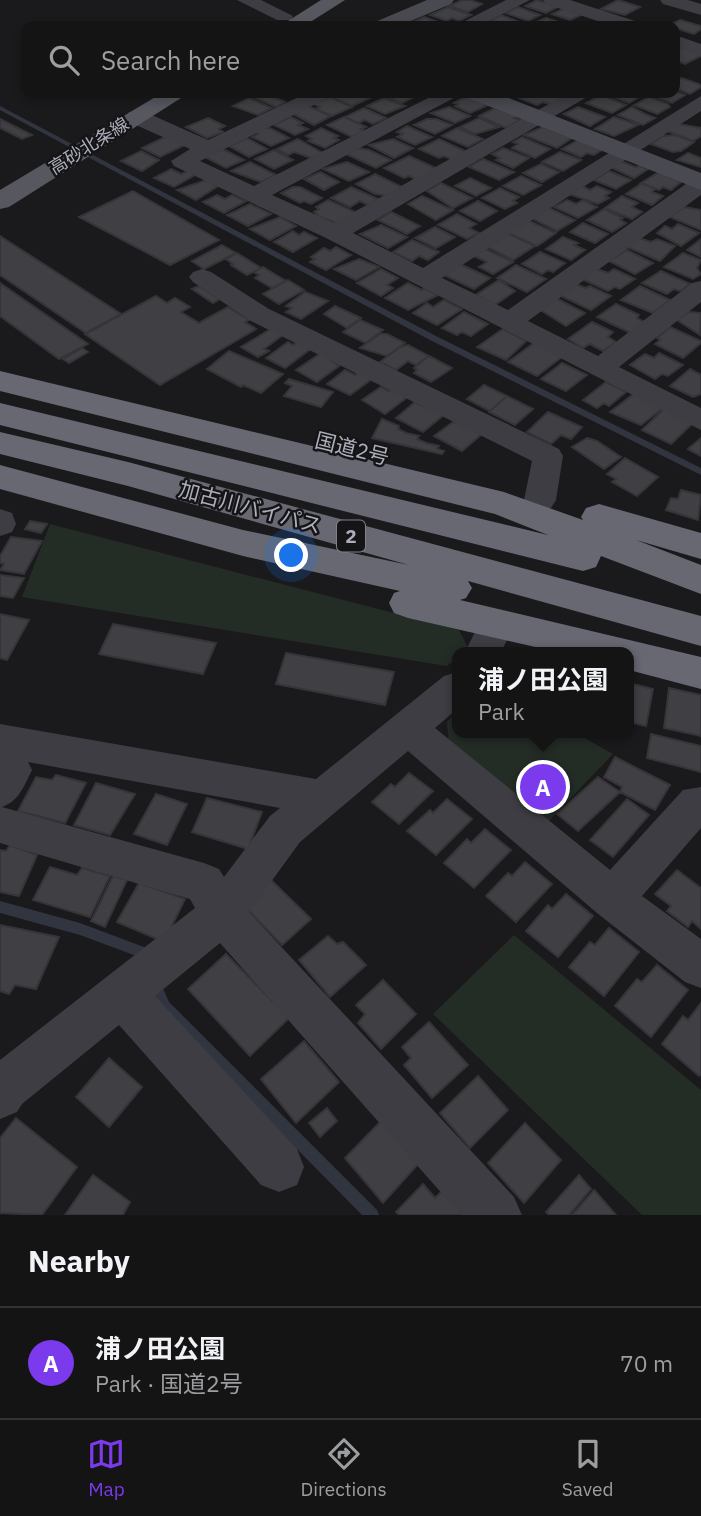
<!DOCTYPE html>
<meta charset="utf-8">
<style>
:root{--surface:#141415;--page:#1d1d1e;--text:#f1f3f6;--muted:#9d9ea0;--line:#333334;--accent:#7c3aed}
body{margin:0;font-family:"IBM Plex Sans","Noto Sans JP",sans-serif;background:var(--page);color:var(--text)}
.you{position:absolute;left:292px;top:556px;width:24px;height:24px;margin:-18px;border:5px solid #fff;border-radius:50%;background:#1a73e8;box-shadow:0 0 0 10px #1a73e833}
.badge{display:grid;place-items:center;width:46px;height:46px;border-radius:50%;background:var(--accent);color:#fff;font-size:23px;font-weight:700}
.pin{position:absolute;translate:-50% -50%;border:4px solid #fff;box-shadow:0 2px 7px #0006}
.popup{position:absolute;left:452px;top:647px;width:182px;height:91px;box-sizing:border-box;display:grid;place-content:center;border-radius:14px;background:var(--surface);filter:drop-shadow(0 2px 5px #0005);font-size:23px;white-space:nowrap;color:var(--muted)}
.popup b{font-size:26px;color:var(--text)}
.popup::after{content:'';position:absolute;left:50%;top:100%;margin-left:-14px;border:14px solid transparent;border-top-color:var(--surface)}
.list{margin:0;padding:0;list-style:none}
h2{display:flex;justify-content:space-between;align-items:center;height:91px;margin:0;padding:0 28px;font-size:30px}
h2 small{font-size:23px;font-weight:400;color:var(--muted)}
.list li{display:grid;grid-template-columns:46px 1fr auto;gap:21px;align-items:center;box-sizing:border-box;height:112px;padding:0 28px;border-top:2px solid var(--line)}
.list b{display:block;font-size:26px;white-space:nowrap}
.list p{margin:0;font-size:23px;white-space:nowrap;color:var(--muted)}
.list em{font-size:23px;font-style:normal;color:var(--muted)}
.icon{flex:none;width:38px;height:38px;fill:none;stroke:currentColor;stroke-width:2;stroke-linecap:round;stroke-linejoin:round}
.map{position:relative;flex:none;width:701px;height:1215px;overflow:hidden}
.search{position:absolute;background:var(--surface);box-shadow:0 4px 10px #0003;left:21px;right:21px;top:21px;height:77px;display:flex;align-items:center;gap:18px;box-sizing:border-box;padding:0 24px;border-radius:14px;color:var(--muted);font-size:26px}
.sheet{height:203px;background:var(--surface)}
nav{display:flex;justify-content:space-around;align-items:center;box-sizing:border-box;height:98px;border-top:2px solid var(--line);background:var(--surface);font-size:19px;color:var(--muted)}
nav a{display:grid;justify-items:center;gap:4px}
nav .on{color:var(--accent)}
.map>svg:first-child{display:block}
.green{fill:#242c26}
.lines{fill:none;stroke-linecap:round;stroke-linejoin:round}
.stream{fill:#303540;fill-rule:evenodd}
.building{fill:#403f43;stroke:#353438;stroke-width:2}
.street{fill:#3d3d43;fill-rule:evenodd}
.secondary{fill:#494951;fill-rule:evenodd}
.primary{fill:#575760;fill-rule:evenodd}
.highway{fill:#676872;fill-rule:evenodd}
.labels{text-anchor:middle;stroke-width:5;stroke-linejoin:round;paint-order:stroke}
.far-street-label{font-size:18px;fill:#adaebb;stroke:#151517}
.shield{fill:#151517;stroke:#7f808a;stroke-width:2}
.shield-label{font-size:19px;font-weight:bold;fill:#adaebb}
.street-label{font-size:21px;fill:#adaebb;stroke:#151517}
</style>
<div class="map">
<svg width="701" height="1215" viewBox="0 0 701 1215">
<rect width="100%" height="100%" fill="#1a1a1c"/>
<!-- green -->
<path class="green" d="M50 524 459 630 468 648 457 652V658L447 666 22 597Z
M457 711V733H584L583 737 613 754 549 821 449 744 447 722Z
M514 935 701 1090V1215H642L433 1014Z"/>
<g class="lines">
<!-- stream -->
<path class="stream" d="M0 106 436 336 701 468V475L430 340 0 110Z
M0 901 80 923 144 947 148 949 153 961 151 965 147 967 143 965 139 957 80 935 0 913Z
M154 975 158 977 169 1002 377 1210 379 1215H362L160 1010 148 981 150 977Z"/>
</g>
<!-- building -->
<path class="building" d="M462 0H470L482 4 468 12 449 6Z
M537 0 558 7 546 13 525 6Z
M618 0 640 7 625 15 601 9Z
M448 7 471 15 459 21 452 18 447 21 430 15Z
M518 7 540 15 528 21 506 13Z
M565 8 581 15 570 20 552 14Z
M501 15 522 23 504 26 490 20Z
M424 17 441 23 445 26H420L411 23Z
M546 18 561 23 557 25 562 26 532 24Z
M680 20 701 26V29L694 34 668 26Z
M683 48 701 55V56L685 64 675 60V49Z
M681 78 699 84 701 87 690 94 675 88V81Z
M675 91 685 95 672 103 651 95Z
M263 93 285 102 276 107 251 96Z
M337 93H359L370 98 352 106 329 96Z
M391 93H409L416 96 402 103 385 96Z
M524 93H552L565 98 552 105 543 102 537 105 516 97Z
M603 93H638L643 95 629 103Z
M601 95 626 105 612 113 586 103Z
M467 96 488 105 470 113 455 106 458 104 454 103Z
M330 97 352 107 332 116 316 109 320 107 314 104Z
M649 97 668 104 670 107 657 114 634 105Z
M249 98 272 108 258 115 233 106Z
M384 98 405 106 385 114 367 106Z
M308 106 331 116 314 125 293 114Z
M449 107 470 116 455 123 431 113Z
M578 107 605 117 590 126 564 114Z
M632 107 645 114 655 118 643 125 618 115Z
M364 108 386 118 373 124 365 120 358 123 345 117Z
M495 108 517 116 514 118 520 120 506 128 479 116Z
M291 117 303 123 298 125 308 129 295 135 274 125Z
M344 117 366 127 361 129 365 131 352 137 327 125Z
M614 117 638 125 614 136 595 129Z
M208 118 225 126 219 129 223 132 207 138 186 127Z
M479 118 499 127 475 134 460 127Z
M0 119 32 135 22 139 0 128Z
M427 119H436L452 125 435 134 414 125Z
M678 124 701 128V136L693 141 667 131Z
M407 126 432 137 415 145 397 137 403 134 397 132Z
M543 127 572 138 557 148 524 135Z
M264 128H270L289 138 271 146 252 137 258 134 254 132Z
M321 128 338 136 334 138 339 140 325 148 308 141 312 139 306 136Z
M457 128 483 139 468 147 442 136Z
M169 135 187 144 160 157 142 148Z
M675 135 694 142 681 151 673 152 651 144 663 136Z
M522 137 550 149 535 158 512 148 518 144 513 142Z
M247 138 267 149 249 157 229 146Z
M298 139 323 153 311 158 294 152 288 155 277 149Z
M393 139 413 148 394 158 369 145Z
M439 139 469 153 453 160 444 156 439 158 419 149Z
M578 140 602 150 594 155 587 153 581 157 562 149Z
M358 148 369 150 391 160 376 168 346 154Z
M503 148 529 158 513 168 496 160 500 158 492 154Z
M223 149 244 160 226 168 205 157Z
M274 150 293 160 274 169 255 159Z
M141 151 159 160 142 171 121 161Z
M560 152 581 160 563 171 542 162Z
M688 153 701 158V167L677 160Z
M409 156 438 169 417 180 409 176 404 178 384 168Z
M483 159 514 172 499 180 469 167Z
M621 161 635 167 640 166 648 169 634 178 610 167Z
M250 162 276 175 261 182 231 171Z
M347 162 369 172 349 181 323 169Z
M541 164 559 172 542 182 523 173Z
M171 169 181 174 188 171 195 175 174 187 154 178Z
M609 171 631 180 616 189 594 180Z
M320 172 339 182 324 190 304 179Z
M659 172 681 182 671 190 663 187 659 190 641 183Z
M375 174 404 188 389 196 375 194 356 184Z
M521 176 541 185 523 195 503 186Z
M470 178 491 188 476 196 455 186Z
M206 180 218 186 196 200 177 190Z
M441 183 472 198 453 208 427 191Z
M642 183 655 189 652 192 663 196 652 205 626 194Z
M582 186 590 190 597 186 611 192 605 196 609 198 598 204 569 194Z
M293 187H300L322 198 311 204 304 201 300 203 281 193Z
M351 187 378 199 368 205 360 201 350 207 331 198Z
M500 188 519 197 513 201 517 203 505 209 482 198Z
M133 191 219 240 170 265 79 217Z
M217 195 225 199 232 195 246 201 224 213 203 202Z
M422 196 453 210 436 220 408 204Z
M622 196 638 203 632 207 642 212 632 219 605 208Z
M328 200 357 213 339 224 314 215 317 214 314 212 319 209 316 207Z
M567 200 576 204 583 200 597 207 578 218 554 207Z
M478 201 497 211 480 221 460 211Z
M250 204 271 214 248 226 227 215Z
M684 207 701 210V230L670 217Z
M549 208 575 220 557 231 531 218Z
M604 209 623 218 620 220 626 223 612 232 587 220Z
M391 212 420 226 407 234 378 220Z
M457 214 476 224 469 228 479 233 467 239 438 225Z
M280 217 296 226 270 240 250 229Z
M527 220 556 233 537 246 508 233Z
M583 223 608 234 595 243 570 232Z
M678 224 699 233 681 246 657 233 665 226 672 229Z
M381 225 407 237 388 248 360 234Z
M435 227 455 237 436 248 415 238Z
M293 231 299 235 304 232 317 238 293 252 274 242Z
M509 234 535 246 513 260 487 247Z
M0 236 121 314 86 333 0 275Z
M563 237 578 243 574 245 585 250 571 260 546 249Z
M639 238 651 242 657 239 675 246 660 261 627 247Z
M701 239V257L687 250Z
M412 240 439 252 428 260 419 256 412 261 393 252Z
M222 245 236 253 204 269 192 261Z
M336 247 351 255 326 270 310 262 315 259 311 257 324 248 330 251Z
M483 248 513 262 493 274 479 267 487 262 472 255Z
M627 250 653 263 635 274 609 261Z
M540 252 565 263 553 272 548 270 542 274 522 264Z
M237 253 261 268 247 275 231 265 233 264 226 259Z
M683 253 701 260 697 268 701 274 693 279 664 267Z
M359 259 379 267 356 280 334 269Z
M460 264 490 278 474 289 444 275Z
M516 265 546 279 527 292 497 278Z
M263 267 286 281 272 288 255 278 259 275 254 272Z
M381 269 398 278 387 285 393 288 381 296 357 283Z
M597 269 608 273 614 269 635 279 620 289 615 287 608 291 582 279Z
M661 271 690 284 680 291 674 289 667 294 642 283Z
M288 280 304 290 279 304 263 294Z
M499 280 515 291 495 305 476 295Z
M0 283 88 344 59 359 0 316Z
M408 283 422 290 424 288 438 295 408 310 385 298Z
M576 284 585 288 590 286 611 296 591 310 559 295Z
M199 286 220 299 213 303 192 289Z
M640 286 670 300 653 313 621 300Z
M305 292 328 301 301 319 286 312 292 308 286 306Z
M156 296 167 303 175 298 190 307 181 312 199 323 228 307 249 320 245 322 256 329 160 385 85 334Z
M556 298 585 313 566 326 539 309Z
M444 300 462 309 437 325 413 313 427 303 433 307Z
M616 304 639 315 637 318 646 323 631 333 597 317Z
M335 306 361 318 347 328 324 314Z
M464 312 488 324 471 336 462 332 457 335 442 328Z
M689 312 701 313 700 335 677 320Z
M360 320 383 330 366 343 343 332Z
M592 322 613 332 608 337 616 342 603 351 590 344 583 348 568 339Z
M670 327 701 341V343L683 358 655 344 660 340 657 338Z
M271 329 283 335 264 349 269 351 258 357 241 347Z
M503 329 526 341 506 360 477 347Z
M380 334H387L405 343 387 356 360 348Z
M298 341 312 348 285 368 266 358 288 342 293 345Z
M534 343 562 357 537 376 508 362Z
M408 345 429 356 416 365 408 361 396 370 380 362 400 347Z
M82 348 88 352 69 363 63 359Z
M229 351 283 374 261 393 243 385 241 387 207 369Z
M321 353 339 366 317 382 296 370Z
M659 353 683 365 668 376 662 374 655 379 630 365 645 354 654 358Z
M429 356 452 368 431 382 414 373 417 370 414 368Z
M562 363 587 375 566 391 541 379Z
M690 369 701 375V394L693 397 670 386Z
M345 370 355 375 358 372 372 379 350 395 327 384Z
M289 379 333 392 321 407 284 396 292 386 285 383Z
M606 382 626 392 609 406 604 403 597 408 583 400Z
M484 385 507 396 490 411 467 399Z
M381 387 389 391 394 388 409 396 385 414 362 400Z
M635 393 663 408 641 425 610 412Z
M507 396 533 409 515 425 489 412Z
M415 402 422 406 425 403 445 414 423 432 396 418Z
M664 409 693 423 671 444 642 430Z
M548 412 582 427 571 439 561 435 551 444 527 432Z
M382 419 399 426 398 429 406 433 419 436 417 439 426 443 439 446 437 449 444 451 442 454 372 438Z
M453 422 461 423 482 434 462 451 434 436Z
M587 438 597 441 621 457 604 469 572 447Z
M701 438V456L688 449Z
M625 458 658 477 637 496 612 482 616 479 607 474Z
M681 490 701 495 698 520 666 510 671 498 678 499Z
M30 521 47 524 41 533 25 529Z
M11 537 42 541 24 574 0 570 4 564 0 563V556Z
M0 575 24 578 13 598 0 596Z
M0 614 29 620 7 660 0 658Z
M113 624 216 643 203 674 99 654Z
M286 653 394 672 385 705 276 684Z
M629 683 653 689 646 726 629 722Z
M669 688 701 695V736L664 728Z
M651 734 701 746V772L647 758Z
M615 757 670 785 655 810 620 792 622 787 604 777Z
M409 773 433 791 399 824 372 802 391 784 395 787Z
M56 775 86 783 65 823 18 811 36 777 52 780Z
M598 777 620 792 578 831 557 814Z
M96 783 135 794 110 835 74 825Z
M156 794 187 804 167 845 134 834Z
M207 798 262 812 248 849 192 832Z
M447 799 472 819 436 855 407 831 430 810 433 813Z
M627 799 649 815 613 857 590 840Z
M485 829 511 850 474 888 444 863 467 839 471 843Z
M10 845 37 855 19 896 0 892V850L6 851Z
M525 862 552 884 516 922 486 896 508 873 512 876Z
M50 867 77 875 82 868 110 876 90 917 33 900Z
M677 870 701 888V929L692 921 688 927 667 911 671 906 655 894Z
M113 876 127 880 105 927 91 921Z
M270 879 311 919 282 945 247 909Z
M139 883 185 899 164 942 117 922Z
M566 894 593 916 558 957 526 931 548 905 552 909Z
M0 925 59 937 36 989 15 985 9 994 0 991Z
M609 928 639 952 604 996 569 967 590 942 595 945Z
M328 936 337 944 343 942 366 965 330 997 299 960Z
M226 954 289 1018 250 1056 188 989Z
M657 965 688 990 651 1037 615 1006 637 979 642 982Z
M383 980 416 1014 381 1049 358 1023 365 1014 356 1005Z
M701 1003V1074L699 1076 662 1044 683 1016 688 1020Z
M429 1022 468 1065 432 1098 404 1065 411 1058 402 1047Z
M304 1041 339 1082 296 1123 261 1079Z
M109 1058 142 1087 109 1127 76 1097Z
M478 1076 508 1110 470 1148 440 1113Z
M327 1108 337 1121 320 1137 309 1123Z
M16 1118 77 1167 42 1215 0 1213V1138Z
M383 1119 420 1162 383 1203 345 1158Z
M525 1123 561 1160 524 1203 488 1163Z
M93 1175 130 1202 123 1215H65Z
M579 1175 591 1189 569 1215H549L546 1212Z
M423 1184 435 1198 445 1188 468 1215H399L396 1212Z
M594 1190 616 1215H572Z"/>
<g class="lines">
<!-- street -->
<path class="street" d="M237 0H261L293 16 291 20H277Z
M506 0H530L479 26H455Z
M543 0H570L638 22 640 26H613L546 4Z
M660 0H688L701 4V15L663 4Z
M675 35 701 44V56L675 47Z
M307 93H333L330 97 200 161 254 186 438 93H463L272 195 334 223 569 93H594L353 233 423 268 701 96V111L442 278 508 310 693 179 701 177V195L528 321 598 356 692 283 701 281V302L619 367 701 408V430L326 238 174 166 171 161 190 149 129 122 126 117 129 112H145L208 140Z
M202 269 211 272 269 309 559 449 563 456 556 500 551 508 540 511 529 508 524 500 532 461 251 321 193 282 189 277 193 272Z
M0 509 12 513 16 524 12 532 0 536Z
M497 610 510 614 515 624 501 652H465L484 614Z
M457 672V709L435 728 610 870 683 790 701 787V828L642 896 701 939V988L685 982 597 913 408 751 300 842 249 912 514 1197 522 1215H461L220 943 155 996 297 1149 304 1167 297 1185 279 1192 261 1185 119 1025 22 1104 17 1112 0 1119V1060L195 908 190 899 0 843V724L316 779 444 676ZM28 762 280 808 270 816 224 877 219 869 204 863 2 807C19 801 24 786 32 770Z"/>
<!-- secondary -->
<path class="secondary" d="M427 0H454L451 4 399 26H372L375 22Z
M465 93H496L701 173V190L468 98Z"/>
<!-- primary -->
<path class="primary" d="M321 0H345L304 26H280Z
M162 93H189L9 207 0 209V190Z"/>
<!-- highway -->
<path class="highway" d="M0 371 504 492 583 520 581 517 586 508 599 504 701 533V559L636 540 701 565V594L601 556 596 567 583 571 0 425V403L548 535 495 514 0 391Z
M0 432 128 462 701 616V646L468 581 472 588 466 598 460 600 701 657V689L629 670V652H557L408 618 394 613 389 603 394 593 400 591 243 556 0 489V465L243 530 409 565 128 486 0 454Z"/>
</g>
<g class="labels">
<!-- far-street labels -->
<g class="far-street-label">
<text transform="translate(89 146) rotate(-32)" y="6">高砂北条線</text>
</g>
<!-- shield labels -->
<rect class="shield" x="337" y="520.5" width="28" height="31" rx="5"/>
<g class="shield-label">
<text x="351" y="543">2</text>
</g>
<!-- street labels -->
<g class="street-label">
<text transform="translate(352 449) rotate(14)" y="7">国道2号</text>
<text transform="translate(250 508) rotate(15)" y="7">加古川バイパス</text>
</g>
</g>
</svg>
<div class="you"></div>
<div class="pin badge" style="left:543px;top:787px">A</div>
<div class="popup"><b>浦ノ田公園</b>Park</div>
<div class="search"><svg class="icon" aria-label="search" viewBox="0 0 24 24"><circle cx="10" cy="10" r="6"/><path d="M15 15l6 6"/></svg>Search here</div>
</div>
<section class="sheet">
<h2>Nearby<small></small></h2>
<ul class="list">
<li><span class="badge">A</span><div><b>浦ノ田公園</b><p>Park · 国道2号</p></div><em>70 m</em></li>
</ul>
</section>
<nav>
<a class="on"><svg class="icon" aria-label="map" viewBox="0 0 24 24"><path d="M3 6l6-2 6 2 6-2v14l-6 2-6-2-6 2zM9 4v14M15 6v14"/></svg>Map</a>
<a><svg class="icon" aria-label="directions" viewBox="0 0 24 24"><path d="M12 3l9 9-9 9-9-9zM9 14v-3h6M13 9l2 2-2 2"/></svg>Directions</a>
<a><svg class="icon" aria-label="saved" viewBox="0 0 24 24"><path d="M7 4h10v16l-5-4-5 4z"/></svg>Saved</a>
</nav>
